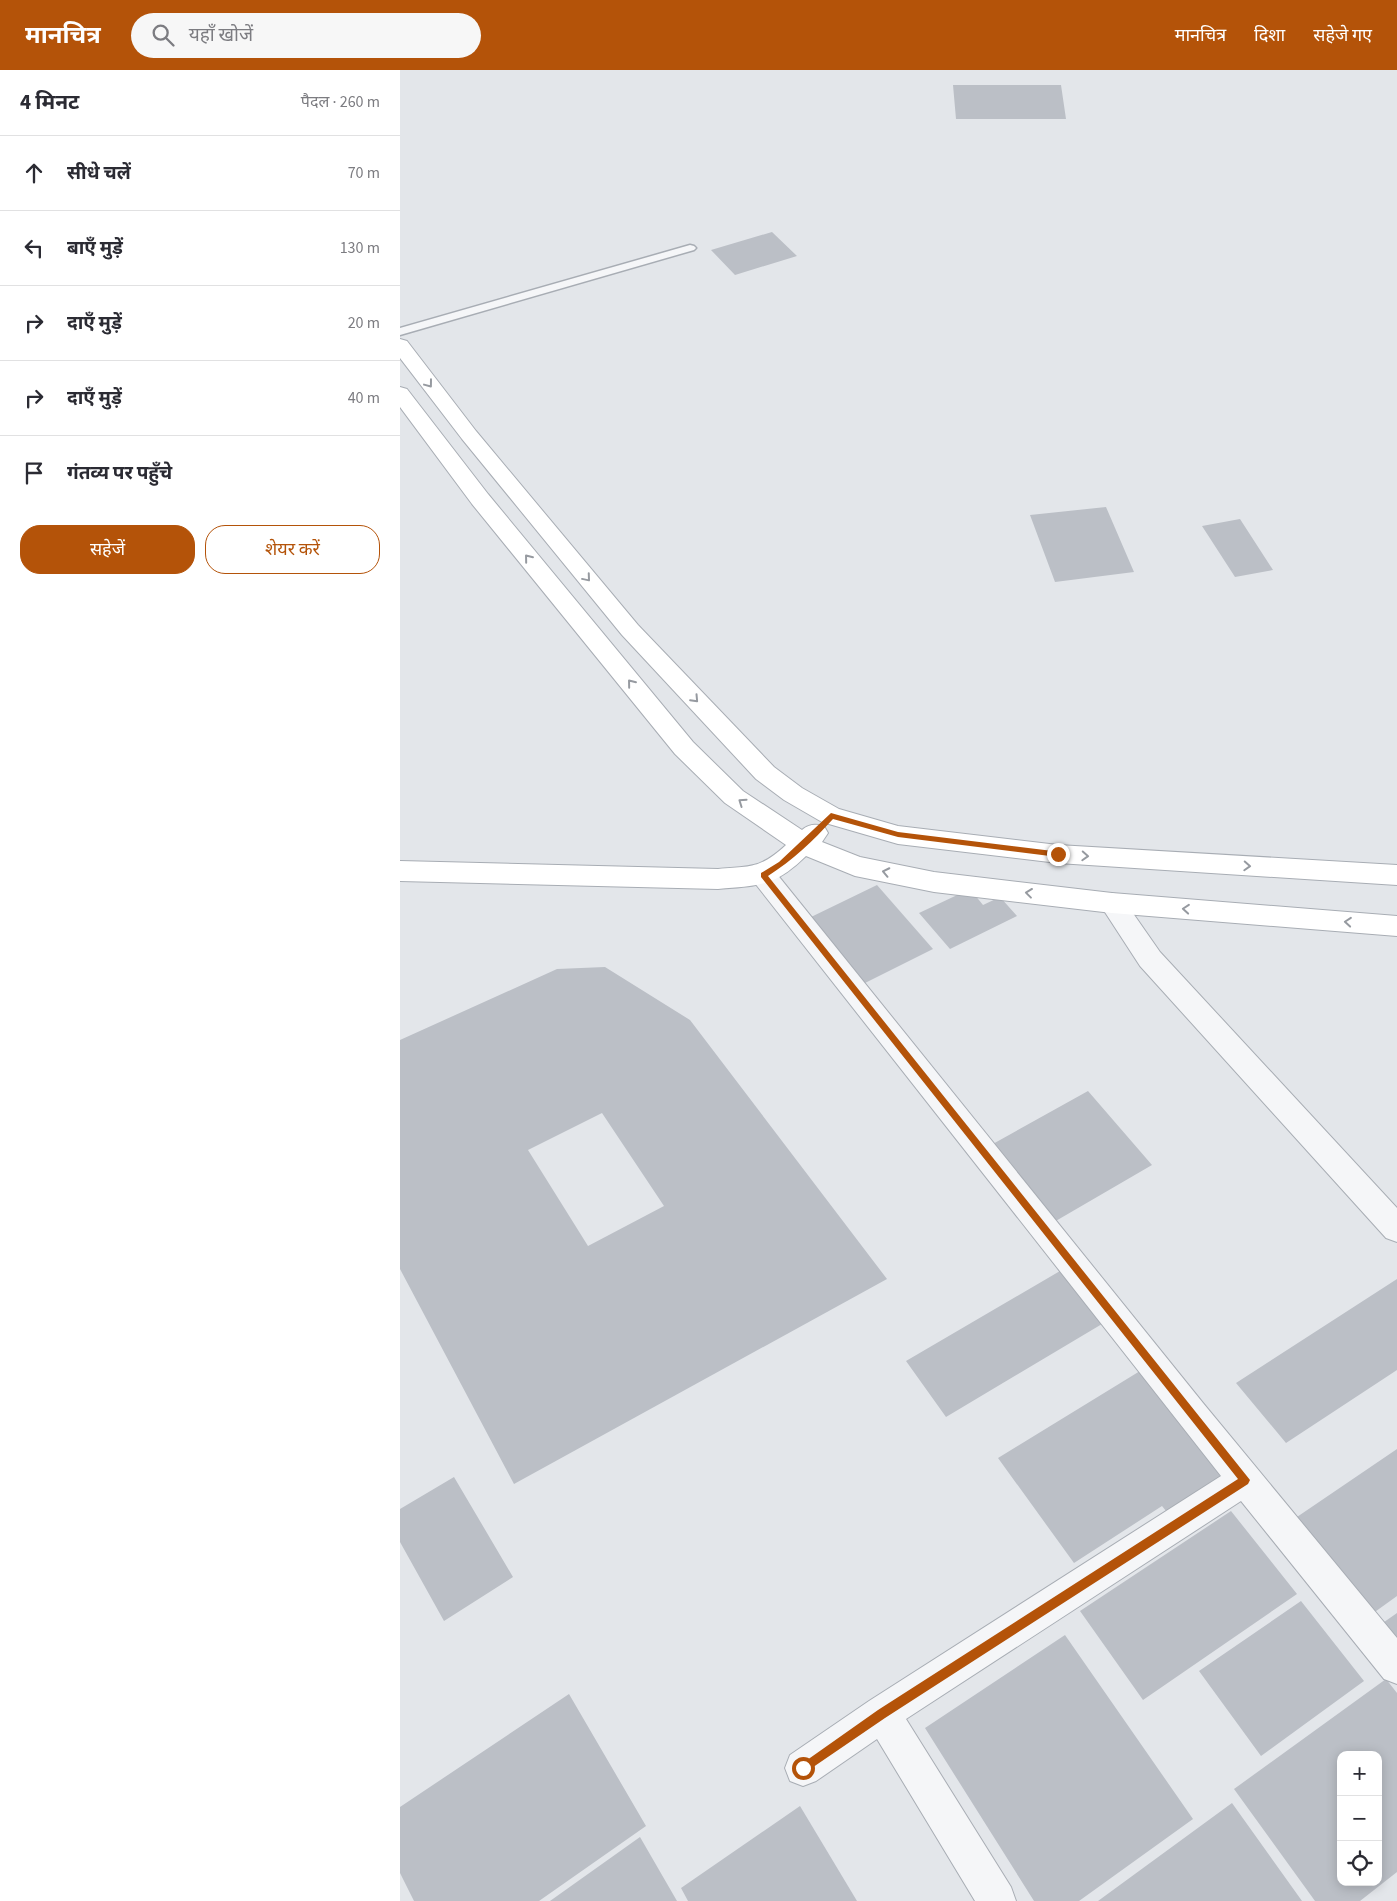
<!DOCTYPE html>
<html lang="hi">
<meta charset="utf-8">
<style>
:root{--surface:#fff;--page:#f7f7f7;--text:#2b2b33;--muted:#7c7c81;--line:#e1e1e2;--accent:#b45309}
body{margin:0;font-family:"Source Sans 3","Noto Sans Devanagari",sans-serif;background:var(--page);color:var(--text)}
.controls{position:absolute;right:15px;bottom:15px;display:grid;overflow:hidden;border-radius:10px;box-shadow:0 2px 12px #0003}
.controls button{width:45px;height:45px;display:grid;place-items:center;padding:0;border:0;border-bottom:1px solid var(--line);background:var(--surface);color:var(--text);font:25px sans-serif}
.stop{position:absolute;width:15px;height:15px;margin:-11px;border:4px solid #b45309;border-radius:50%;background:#fff}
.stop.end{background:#b45309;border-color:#fff;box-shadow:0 1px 5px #0008}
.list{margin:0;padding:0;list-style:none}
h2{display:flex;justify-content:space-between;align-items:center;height:65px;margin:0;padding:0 20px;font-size:21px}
h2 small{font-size:16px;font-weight:400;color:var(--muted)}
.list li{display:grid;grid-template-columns:32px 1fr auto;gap:15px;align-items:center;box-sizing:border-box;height:75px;padding:0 20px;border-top:1px solid var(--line)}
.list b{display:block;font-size:19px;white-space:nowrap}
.list em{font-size:16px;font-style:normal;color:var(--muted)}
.actions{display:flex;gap:10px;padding:15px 20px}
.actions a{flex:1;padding:11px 0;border:1px solid var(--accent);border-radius:20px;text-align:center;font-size:18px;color:var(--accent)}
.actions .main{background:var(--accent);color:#fff}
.icon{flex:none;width:28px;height:28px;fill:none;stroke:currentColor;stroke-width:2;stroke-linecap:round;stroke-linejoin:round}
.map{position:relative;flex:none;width:997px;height:1831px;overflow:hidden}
header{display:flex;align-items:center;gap:30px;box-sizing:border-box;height:70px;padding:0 25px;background:var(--accent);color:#fff}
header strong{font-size:24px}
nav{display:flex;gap:28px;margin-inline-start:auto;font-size:18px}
.search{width:350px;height:45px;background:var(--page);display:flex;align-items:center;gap:12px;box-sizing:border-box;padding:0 18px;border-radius:28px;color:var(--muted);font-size:19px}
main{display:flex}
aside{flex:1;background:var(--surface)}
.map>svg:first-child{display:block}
.building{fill:#bbbfc6;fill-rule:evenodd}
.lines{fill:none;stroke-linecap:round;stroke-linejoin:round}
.lane-casing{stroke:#a8adb4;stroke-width:3}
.street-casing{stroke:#a8adb4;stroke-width:2}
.secondary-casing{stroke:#a8adb4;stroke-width:2}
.lane{fill:#f5f6f8;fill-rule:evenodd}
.street{fill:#f5f6f8;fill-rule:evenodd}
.secondary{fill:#fff;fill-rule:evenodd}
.oneway{stroke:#969aa0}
.route{fill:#b45309}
</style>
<header>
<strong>मानचित्र</strong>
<div class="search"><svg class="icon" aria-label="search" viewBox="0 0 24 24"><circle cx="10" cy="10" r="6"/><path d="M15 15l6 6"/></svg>यहाँ खोजें</div>
<nav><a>मानचित्र</a><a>दिशा</a><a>सहेजे गए</a></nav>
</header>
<main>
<aside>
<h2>4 मिनट<small>पैदल · 260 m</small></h2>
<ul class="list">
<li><svg class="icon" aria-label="ahead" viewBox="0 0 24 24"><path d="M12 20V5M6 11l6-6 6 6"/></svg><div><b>सीधे चलें</b></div><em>70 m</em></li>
<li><svg class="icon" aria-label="left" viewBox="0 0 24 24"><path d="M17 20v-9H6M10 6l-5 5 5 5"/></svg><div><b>बाएँ मुड़ें</b></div><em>130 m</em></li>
<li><svg class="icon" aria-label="right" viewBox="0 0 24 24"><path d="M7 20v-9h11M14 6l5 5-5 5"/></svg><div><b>दाएँ मुड़ें</b></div><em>20 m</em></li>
<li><svg class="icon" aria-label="right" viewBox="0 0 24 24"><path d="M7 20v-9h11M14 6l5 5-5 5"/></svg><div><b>दाएँ मुड़ें</b></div><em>40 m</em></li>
<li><svg class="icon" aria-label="arrive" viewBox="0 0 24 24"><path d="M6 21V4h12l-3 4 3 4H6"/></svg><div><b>गंतव्य पर पहुँचे</b></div></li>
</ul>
<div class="actions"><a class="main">सहेजें</a><a>शेयर करें</a></div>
</aside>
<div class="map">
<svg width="997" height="1831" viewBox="0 0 997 1831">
<rect width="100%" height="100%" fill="#e3e6ea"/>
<!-- building -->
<path class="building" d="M553 15H661L666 49H556Z
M372 162 397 186 335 205 311 180Z
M706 437 734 502 655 512 630 445Z
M840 449 873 500 835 507 802 456Z
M477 815 533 879 463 914 409 848Z
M570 819 583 835 600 827 617 846 550 879 519 843Z
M205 897 290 950 487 1209 114 1414 0 1199V970L157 899ZM202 1043 264 1136 188 1176 128 1080Z
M688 1021 752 1095 654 1152 591 1075Z
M660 1201 702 1254 546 1347 506 1291Z
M997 1209V1300L886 1373 836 1313Z
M740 1301 826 1410 771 1447 762 1436 674 1493 598 1388Z
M997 1379V1526L972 1544 894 1449Z
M54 1407 113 1507 44 1551 0 1472V1439Z
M831 1441 897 1524 743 1630 680 1541Z
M901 1531 964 1611 861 1686 799 1601Z
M997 1543V1581L977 1557Z
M665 1565 793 1749 679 1831H634L525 1658Z
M986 1609 997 1623V1802L960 1831H915L834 1719ZM941 1685H978V1812H941Z
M169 1624 246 1756 139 1831H14L0 1803V1737Z
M832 1733 902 1831H698Z
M400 1736 457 1831H288L281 1818Z
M240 1767 277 1831H150Z"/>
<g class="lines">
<!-- lane casing -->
<g class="lane-casing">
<path id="lane" d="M290 175 294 176 296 178 294 180 0 265V258Z"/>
</g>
<!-- street casing -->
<g class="street-casing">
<path id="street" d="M363 795 372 798 803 1333 997 1568V1614L984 1609 841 1431 506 1649 611 1817 616 1831H575L477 1669 416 1711 403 1716 390 1711 385 1698 390 1685 469 1631 821 1406 354 812 350 805 354 798Z
M712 823 721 826 760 882 997 1138V1172L986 1168 740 896 699 833 703 826Z"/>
</g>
<!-- secondary casing -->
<g class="secondary-casing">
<path id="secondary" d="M0 269 7 271 76 361 238 555 374 697 402 718 439 739 498 756 658 775 997 795V815L658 793 498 774 422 752 384 730 356 709 222 565 62 369 0 288Z
M0 317 7 319 88 424 293 672 343 721 402 760C409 754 415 754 424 756L428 763 422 772 460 787 534 802 712 823 997 846V866L712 843 534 822 455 806 406 786C374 817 361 815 318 819L0 811V791L318 799C351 796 360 799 386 775L325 733 275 684 72 434 0 337Z"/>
</g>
<!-- lane -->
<use href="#lane" class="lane"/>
<!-- street -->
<use href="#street" class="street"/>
<!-- secondary -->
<use href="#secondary" class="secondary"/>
</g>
<!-- one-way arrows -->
<defs><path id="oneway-chevron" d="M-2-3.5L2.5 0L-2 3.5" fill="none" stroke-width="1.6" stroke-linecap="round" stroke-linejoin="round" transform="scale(1.25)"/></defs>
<g class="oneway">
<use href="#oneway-chevron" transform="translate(29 314) rotate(53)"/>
<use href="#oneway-chevron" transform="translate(128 488) rotate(-129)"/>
<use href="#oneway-chevron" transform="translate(187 508) rotate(50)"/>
<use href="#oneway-chevron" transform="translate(231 613) rotate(-129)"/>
<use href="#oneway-chevron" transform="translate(295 629) rotate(47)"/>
<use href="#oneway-chevron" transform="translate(342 732) rotate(-145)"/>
<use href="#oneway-chevron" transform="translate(685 786) rotate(3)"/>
<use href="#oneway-chevron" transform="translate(847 796) rotate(3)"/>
<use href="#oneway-chevron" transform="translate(486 802) rotate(-168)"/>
<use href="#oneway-chevron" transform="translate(629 823) rotate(-173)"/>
<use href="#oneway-chevron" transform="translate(786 839) rotate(-175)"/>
<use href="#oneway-chevron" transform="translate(948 852) rotate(-175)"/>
</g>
<!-- route -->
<path class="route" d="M431 743 498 762 661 782V786L658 787 498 767 433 749C413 771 393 790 368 806L850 1410 848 1414 485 1648 403 1704 400 1702 398 1698 400 1695 478 1640 838 1409 361 807V803L379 792Z"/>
</svg>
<div class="controls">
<button>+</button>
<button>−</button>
<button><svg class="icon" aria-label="locate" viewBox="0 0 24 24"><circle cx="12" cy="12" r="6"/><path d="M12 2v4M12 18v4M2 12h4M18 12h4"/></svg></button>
</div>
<div class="stop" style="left:403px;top:1698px"></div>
<div class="stop end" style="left:658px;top:784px"></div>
</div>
</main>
